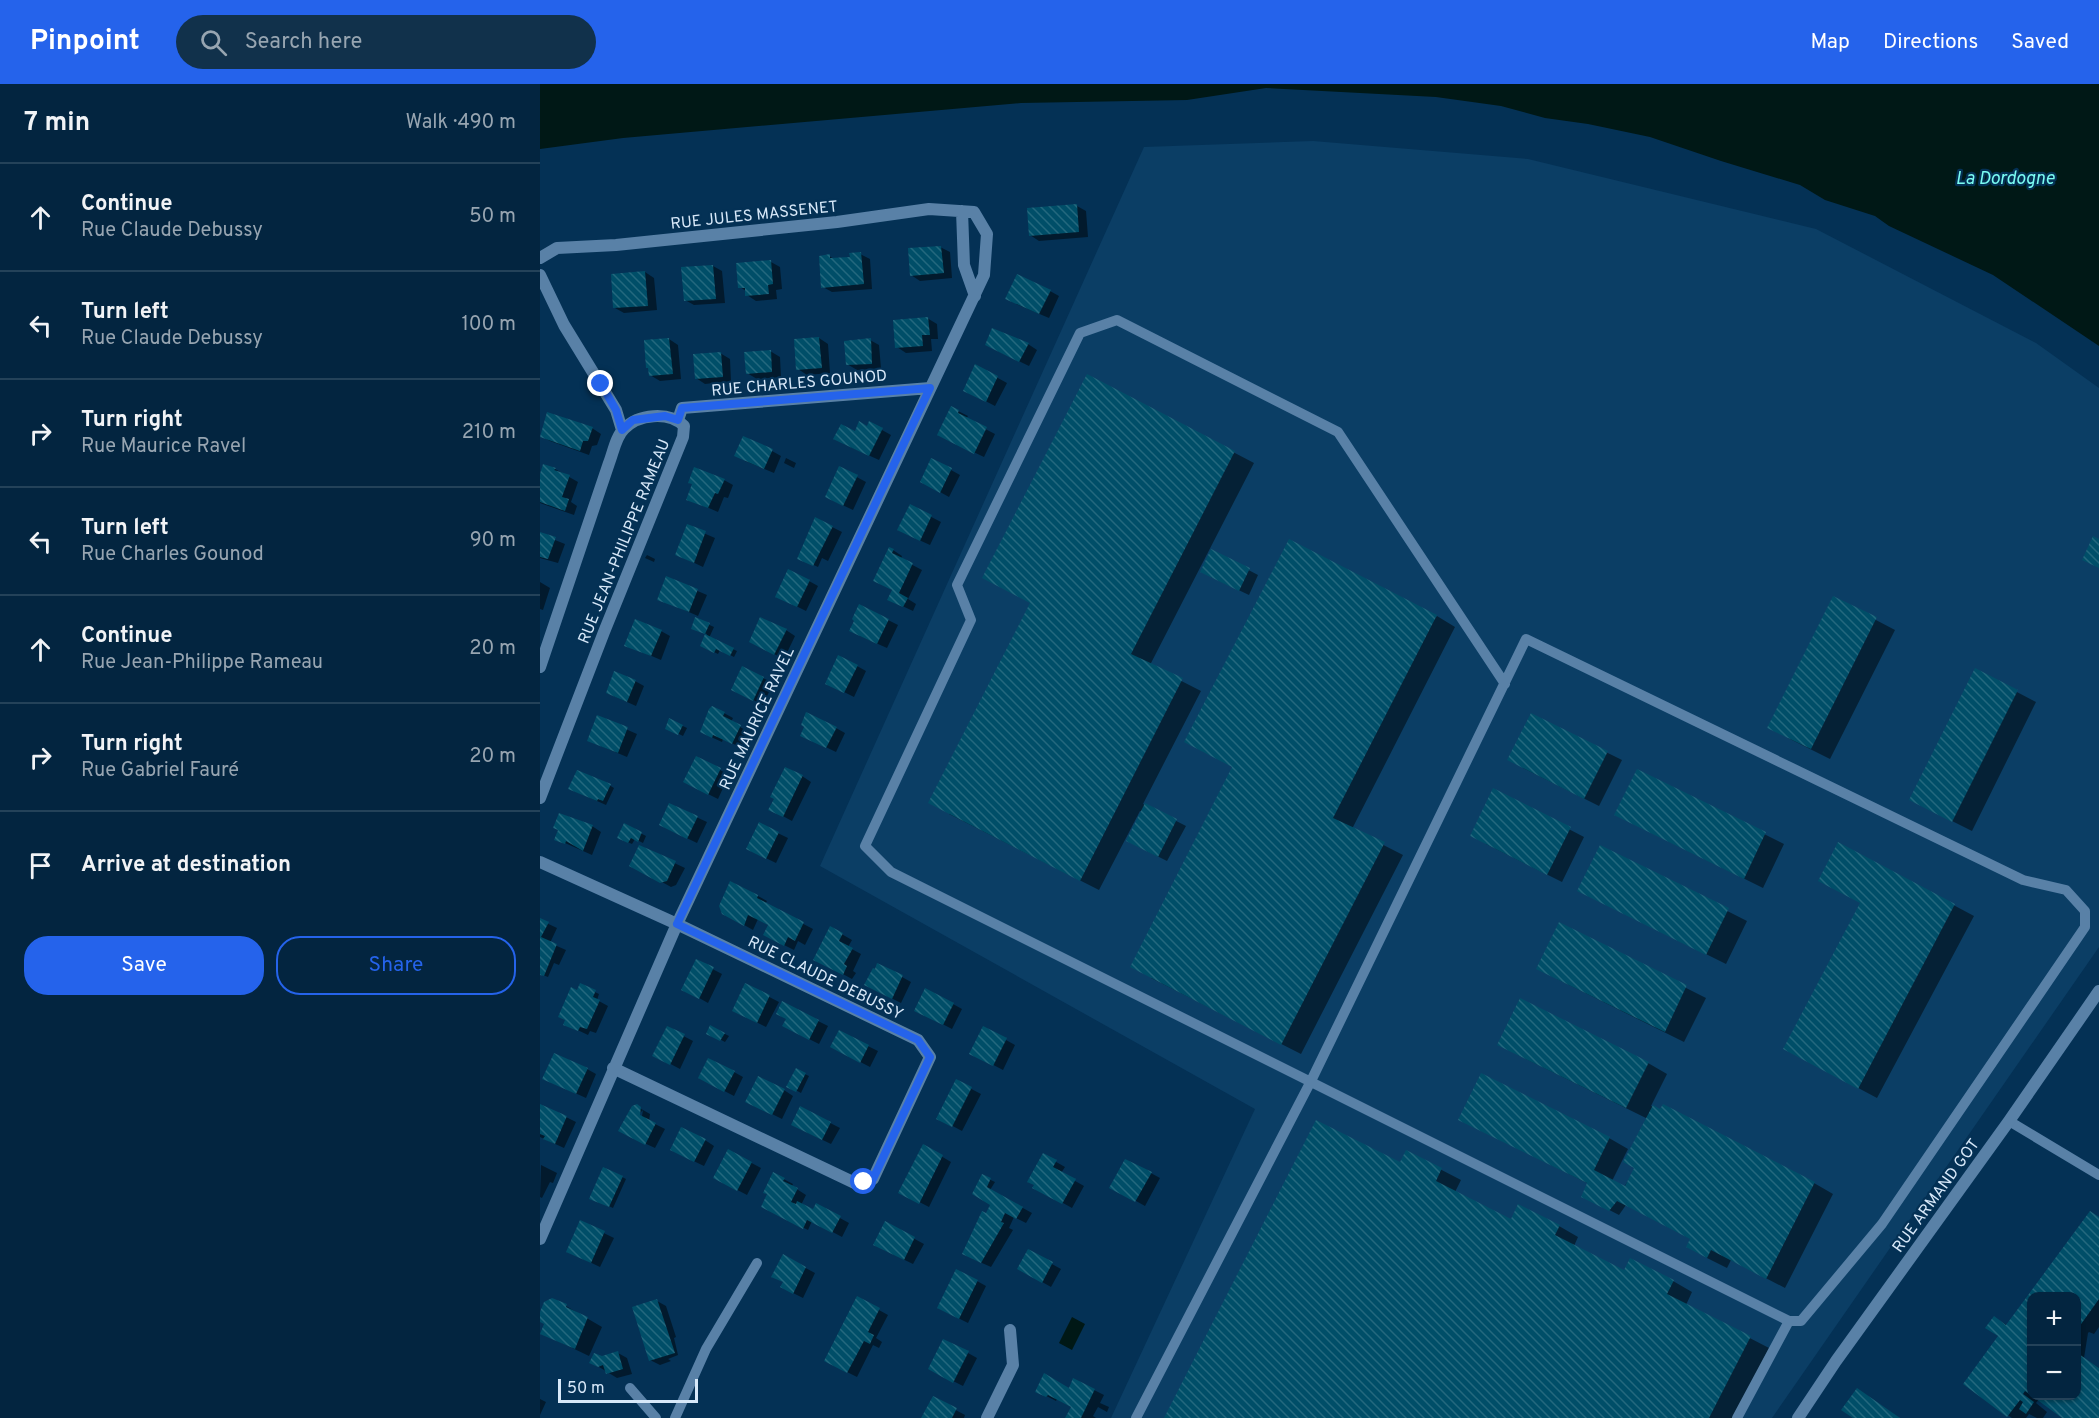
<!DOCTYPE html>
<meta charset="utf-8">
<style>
:root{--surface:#032540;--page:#11314b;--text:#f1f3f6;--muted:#97a5b1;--line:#244259;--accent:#2563eb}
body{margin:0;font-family:Overpass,sans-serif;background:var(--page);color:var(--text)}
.controls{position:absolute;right:18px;bottom:18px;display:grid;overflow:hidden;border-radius:12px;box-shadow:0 2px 4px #0004}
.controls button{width:54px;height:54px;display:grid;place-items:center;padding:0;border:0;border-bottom:2px solid var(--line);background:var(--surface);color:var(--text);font:30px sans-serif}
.scale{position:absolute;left:18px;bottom:15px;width:140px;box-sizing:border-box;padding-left:6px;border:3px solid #d7e8f9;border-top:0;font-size:16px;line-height:21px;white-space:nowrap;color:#d7e8f9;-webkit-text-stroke:4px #043155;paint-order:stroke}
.stop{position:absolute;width:18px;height:18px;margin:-14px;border:4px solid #2563eb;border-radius:50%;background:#fff}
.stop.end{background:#2563eb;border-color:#fff;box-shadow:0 2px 6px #0008}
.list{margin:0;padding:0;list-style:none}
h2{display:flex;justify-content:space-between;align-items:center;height:78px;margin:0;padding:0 24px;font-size:26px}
h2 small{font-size:20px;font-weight:400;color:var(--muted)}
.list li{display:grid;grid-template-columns:39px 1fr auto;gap:18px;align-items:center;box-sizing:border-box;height:108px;padding:0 24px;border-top:2px solid var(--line)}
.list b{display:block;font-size:22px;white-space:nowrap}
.list p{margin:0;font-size:20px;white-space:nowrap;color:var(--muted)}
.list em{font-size:20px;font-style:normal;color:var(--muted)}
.actions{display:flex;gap:12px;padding:18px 24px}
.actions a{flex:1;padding:14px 0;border:2px solid var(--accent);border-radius:24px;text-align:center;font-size:21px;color:var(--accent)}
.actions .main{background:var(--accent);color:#fff}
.icon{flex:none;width:33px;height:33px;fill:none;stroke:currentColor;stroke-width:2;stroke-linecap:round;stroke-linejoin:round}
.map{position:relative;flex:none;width:1559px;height:1334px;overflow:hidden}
header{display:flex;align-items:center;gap:36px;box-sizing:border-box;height:84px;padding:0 30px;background:var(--accent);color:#fff}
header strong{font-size:28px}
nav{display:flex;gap:33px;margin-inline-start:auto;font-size:21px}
.search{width:420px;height:54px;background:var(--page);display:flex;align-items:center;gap:15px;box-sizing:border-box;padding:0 21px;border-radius:33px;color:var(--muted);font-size:22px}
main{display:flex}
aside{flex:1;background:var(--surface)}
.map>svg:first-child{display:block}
.built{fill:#0b3e65}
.water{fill:#001816}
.shadow{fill:#0007;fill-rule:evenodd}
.building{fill:url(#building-back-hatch)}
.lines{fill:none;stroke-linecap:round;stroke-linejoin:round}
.service{stroke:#5981a7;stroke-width:10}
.minor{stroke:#5981a7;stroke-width:12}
.route{stroke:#2563eb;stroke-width:8}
.labels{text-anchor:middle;stroke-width:4.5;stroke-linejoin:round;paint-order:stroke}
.street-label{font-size:16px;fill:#d7e8f9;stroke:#043155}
.water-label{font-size:18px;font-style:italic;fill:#7bfcf2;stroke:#043155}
</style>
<header>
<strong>Pinpoint</strong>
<div class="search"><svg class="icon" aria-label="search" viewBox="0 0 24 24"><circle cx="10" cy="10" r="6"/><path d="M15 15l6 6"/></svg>Search here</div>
<nav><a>Map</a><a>Directions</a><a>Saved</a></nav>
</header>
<main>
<aside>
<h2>7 min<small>Walk · 490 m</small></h2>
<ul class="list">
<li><svg class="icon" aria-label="ahead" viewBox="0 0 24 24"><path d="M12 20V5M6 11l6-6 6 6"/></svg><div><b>Continue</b><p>Rue Claude Debussy</p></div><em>50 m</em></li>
<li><svg class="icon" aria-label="left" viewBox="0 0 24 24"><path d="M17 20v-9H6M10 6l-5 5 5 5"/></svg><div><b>Turn left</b><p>Rue Claude Debussy</p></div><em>100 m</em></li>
<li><svg class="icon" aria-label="right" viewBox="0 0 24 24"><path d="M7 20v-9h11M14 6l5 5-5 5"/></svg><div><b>Turn right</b><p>Rue Maurice Ravel</p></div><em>210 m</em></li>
<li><svg class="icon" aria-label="left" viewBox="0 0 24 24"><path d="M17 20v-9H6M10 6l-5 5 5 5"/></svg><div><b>Turn left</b><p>Rue Charles Gounod</p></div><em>90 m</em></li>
<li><svg class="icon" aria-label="ahead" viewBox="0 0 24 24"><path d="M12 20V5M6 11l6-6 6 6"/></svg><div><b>Continue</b><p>Rue Jean-Philippe Rameau</p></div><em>20 m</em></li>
<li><svg class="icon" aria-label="right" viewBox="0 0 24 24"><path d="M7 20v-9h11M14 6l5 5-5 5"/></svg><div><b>Turn right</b><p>Rue Gabriel Fauré</p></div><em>20 m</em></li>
<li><svg class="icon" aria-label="arrive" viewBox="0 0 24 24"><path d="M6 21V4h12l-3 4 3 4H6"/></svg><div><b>Arrive at destination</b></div></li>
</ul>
<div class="actions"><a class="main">Save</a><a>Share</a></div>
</aside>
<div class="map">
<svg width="1559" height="1334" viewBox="0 0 1559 1334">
<defs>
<pattern id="building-back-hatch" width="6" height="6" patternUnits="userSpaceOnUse" patternTransform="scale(1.5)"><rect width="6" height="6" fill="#004e68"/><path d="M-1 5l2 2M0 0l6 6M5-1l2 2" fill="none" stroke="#24687e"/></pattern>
</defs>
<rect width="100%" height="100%" fill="#043155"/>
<!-- built -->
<path class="built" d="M773 57 988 75 1276 145 1496 259 1559 304V863L1232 1334H571L715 1025 280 782 604 63Z"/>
<!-- water -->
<path class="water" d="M0 0H1559V262L1453 191 1349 142 1335 132 1285 116 1260 101 1181 77 1110 53 1048 40 1005 34 961 22 896 13 726 4 647 16 481 19 83 54 0 65Z
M532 1233 545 1240 532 1266 519 1259Z"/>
<!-- shadow -->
<path class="shadow" d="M537 122 546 127 548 153 499 157 490 151Z
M400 163 410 168 412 194 380 197 371 191Z
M320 170 330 175 332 205 292 208 283 203 289 172 296 176 311 174Z
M231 178 240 183 242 205 236 206 237 215 216 217 207 211 206 207 200 203Z
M173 182 182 187 185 219 154 221 145 216Z
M105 188 114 194 117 226 84 229 75 224Z
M510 207 519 212 509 234 476 220Z
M387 234 397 240 398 255H391L392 267 366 269 357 263Z
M279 254 288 260 290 289 267 291 258 285Z
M129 255 138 261 141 295 120 297 110 291Z
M330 256 339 261 341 284 317 286 307 280Z
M488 260 497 266 489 282 456 266Z
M230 267 240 273 241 293 217 295 207 289Z
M180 269 190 275 191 297 165 300 156 294Z
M436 282 467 299 455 322 434 311Z
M548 292 714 379 610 581 661 607 603 720 646 742 627 777 597 762 603 728 600 727 559 806 409 730 492 519Z
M412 324 428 332 426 335 455 350 444 373 408 356Z
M52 344 61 350 57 361 52 362 49 371 10 357 1 352Z
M342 346 351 351 339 376 304 360 316 349Z
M232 367 241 372 234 389 205 377Z
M246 374 256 379 254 384 244 379Z
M300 384 326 398 313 426 296 418Z
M15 385 38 398 31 418 37 422 34 431 0 419V395Z
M411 386 420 391 409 413 391 403Z
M184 396 193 401 188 414 184 413 178 428 148 415Z
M370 422 401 438 390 461 368 451Z
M276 435 302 448 288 477 282 474 278 483 263 476Z
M147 442 175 454 163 483 146 475Z
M0 450 25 460 18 479 0 474Z
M353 466 362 472 361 475 382 486 368 515 376 520 373 527 358 520 353 506 335 496Z
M672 467 718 491 709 511 671 493Z
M107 471 115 475 114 478 105 474Z
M127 494 167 511 158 532 119 515Z
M269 497 278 502 266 527 246 517Z
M0 498 10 504 3 526 0 525Z
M1294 514 1355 546 1290 675 1248 654Z
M320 522 358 541 347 564 320 552Z
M897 532 915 543 812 745 863 771 761 970 611 894Z
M156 535 174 543 169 554 197 567 194 573 180 566 178 570 162 562 167 550 156 546Z
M246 546 255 552 244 575 220 563Z
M121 547 130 552 121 576 86 561Z
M317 582 326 587 314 613 296 604Z
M203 584 233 599 223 621 202 610Z
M1435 586 1496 618 1432 747 1390 726Z
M95 597 104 602 96 622 67 609Z
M184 629 193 634 191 638 209 648 202 664 183 655 182 658 171 653Z
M991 631 1082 676 1059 722 983 684Z
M58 633 97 650 87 673 49 657Z
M130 636 147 644 143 652 127 644Z
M296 644 305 649 296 668 271 656Z
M180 686 189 691 178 715 154 703Z
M1098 687 1244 760 1223 804 1076 731Z
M262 692 271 698 252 737 239 730Z
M64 698 74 704 66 721 30 705Z
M954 706 1044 753 1022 798 946 760Z
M130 721 167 738 157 759 130 746Z
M219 740 248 754 236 779 217 770Z
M85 741 106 752 103 759 95 755 92 760 83 756Z
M52 742 61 748 52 771 16 755Z
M1299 760 1434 832 1337 1014 1264 975 1322 819Z
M100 763 145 784 136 801 131 803 91 781Z
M1061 763 1207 837 1186 880 1039 807Z
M218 812 227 817 225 820 273 845 265 861 258 857 254 866 234 856 230 841 218 835 213 846 183 829Z
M0 836 17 844 10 859 26 866 19 881 14 879 8 893 0 890Z
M1019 840 1166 914 1144 958 1017 895Z
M291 844 312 856 308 863 321 870 313 887 316 889 312 895 275 875Z
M157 877 182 890 168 919 152 910Z
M362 893 371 898 361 919 335 906Z
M40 901 59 910 57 916 68 922 56 949 50 947 48 951 25 940 44 911Z
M206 901 239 918 226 943 202 931Z
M242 919 288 942 279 960 253 947Z
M413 920 422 925 412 945 385 931Z
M171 943 189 952 185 958 168 949Z
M128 944 153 957 140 985 123 976Z
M299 948 338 967 330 983 301 968Z
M466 956 475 961 463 986 440 974Z
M978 971 1108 979 1127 990 1111 1022 1274 1099 1293 1110 1245 1204 1191 1176 1187 1184 1167 1174 1151 1155 1086 1121 1079 1131 1052 1117 1049 1100 920 1035 1069 1054 1088 1065 1072 1097 1084 1103 1096 1084 1108 1035Z
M47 985 56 990 46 1014 13 999Z
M256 986 269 992 261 1009 248 1002Z
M194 988 203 993 194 1012 169 999Z
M416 997 441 1010 422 1047 407 1039Z
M244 1006 253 1012 242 1035 216 1022Z
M96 1022 110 1030 109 1037 125 1045 115 1064 89 1052ZM103 1026 101 1038 99 1030Z
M0 1024 26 1033 36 1038 24 1064 0 1053Z
M261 1024 300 1044 291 1060 262 1046Z
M165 1056 174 1062 164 1082 141 1071Z
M384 1062 411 1078 389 1123 360 1108Z
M189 1067 221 1084 207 1111 184 1099Z
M867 1068 921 1096 915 1108 971 1137 1019 1142 1038 1153 1034 1162 1084 1188 1133 1197 1152 1208 1146 1221 1229 1264 1194 1334H626L860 1080Z
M504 1071 525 1083 521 1089 544 1102 532 1124 494 1103Z
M1 1081 17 1089 13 1099 10 1098 2 1114 0 1113Z
M596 1081 620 1094 605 1122 571 1103Z
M234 1090 253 1100 252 1102 266 1111 261 1121 273 1127 276 1121 309 1139 302 1153 272 1137 268 1146 232 1128Z
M442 1092 455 1098 450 1106 492 1129 486 1139 474 1133 469 1144 473 1146 451 1183 433 1175 446 1131 452 1121Z
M82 1093 86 1095 73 1124 55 1116Z
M1550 1129 1559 1134V1243L1554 1250 1549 1248 1548 1249 1544 1274 1559 1284V1334H1525L1499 1315 1496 1319 1507 1328 1503 1334H1497L1489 1330 1486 1334H1472L1425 1300 1460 1252 1454 1234 1467 1241ZM1492 1212H1536V1265L1539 1263 1536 1271V1312H1492Z
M41 1138 74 1154 60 1183 37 1172Z
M345 1139 384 1160 373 1180 344 1166Z
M488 1167 521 1185 511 1203 479 1185Z
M243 1172 275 1189 263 1214 251 1208 244 1198Z
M437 1197 446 1202 428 1239 408 1229Z
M317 1214 348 1231 336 1254 342 1258 339 1264 333 1261 317 1293 295 1282Z
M117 1217 126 1222 136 1253 134 1254 138 1271 128 1275 131 1277 120 1281 110 1276Z
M26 1222 62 1243 49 1272 1 1249 5 1240 0 1237V1232Z
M78 1269 87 1274 92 1290 77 1294 51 1278Z
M428 1269 437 1274 423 1302 399 1290Z
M534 1296 564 1311 560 1319 569 1323 567 1328 558 1323 553 1332 556 1334H527L532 1323 517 1315 516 1317 497 1307 530 1306Z
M393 1314 425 1331 424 1334H383Z
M0 1315 6 1318 0 1331Z"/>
<!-- building -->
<path class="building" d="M537 120 539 148 489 152 487 124Z
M401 162 404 189 370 192 368 164Z
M321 168 324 200 281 204 279 172 290 170V174L310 173 309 169Z
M231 176 233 200 228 201 229 210 205 212V204H198L196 179Z
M173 181 176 215 144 217 141 183Z
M105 187 108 222 73 224 71 190Z
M477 190 511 206 499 230 465 215Z
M388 233 390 251H382L383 262 355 264 353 236Z
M452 244 489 259 479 278 445 261Z
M279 253 282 284 256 286 254 255Z
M129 254 133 290 109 292 108 284H106L104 256Z
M331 254 332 280 306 281 304 257Z
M231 266 232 288 206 290 204 268Z
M181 268 183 293 155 295 153 270Z
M435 280 458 292 446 318 423 307Z
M547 290 695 367 591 570 643 594 540 797 388 719 490 519 442 494Z
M411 322 419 326 418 329 447 343 434 370 397 351Z
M7 328 53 343 48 357H43L40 367 0 353Z
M319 337 327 342 329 337 343 344 329 372 293 355 301 340 315 347Z
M203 352 233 365 224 385 194 372Z
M391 374 412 384 400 409 380 398Z
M3 380 16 384 14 386 30 391 22 413 29 415 25 427 0 418V390Z
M299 382 318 391 303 422 285 413Z
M154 383 185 395 178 410 175 409 168 424 146 416 152 400 148 399Z
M370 420 392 431 380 457 357 446Z
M275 433 293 442 273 482 257 475Z
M147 440 166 447 154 479 135 471Z
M0 448 16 453 8 475 0 473Z
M1553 452 1559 455V484L1542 476Z
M749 455 897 531 793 734 845 758 741 961 590 883 692 683 644 658Z
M349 463 354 465 352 469 373 479 359 509 368 514 363 523 347 516 352 506 333 497Z
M671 465 710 484 699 507 660 488Z
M248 485 270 496 257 523 235 513Z
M126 492 158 505 149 528 117 516Z
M1293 512 1337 533 1271 665 1227 644Z
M319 520 349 535 337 560 309 547 314 537 312 535Z
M155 533 170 539 165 550 151 545Z
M220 533 247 545 234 571 209 558Z
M95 535 122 546 111 572 84 562Z
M165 550 194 564 190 572 176 565 174 569 160 562Z
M298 571 318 581 304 609 285 600Z
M202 582 224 593 213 617 191 606Z
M1435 584 1478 606 1412 738 1369 716Z
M74 587 96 596 87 618 66 609Z
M172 622 185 628 183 632 201 641 192 660 173 651 172 654 160 648 169 625Z
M266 628 297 643 286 664 260 652 264 643 261 641Z
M991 629 1068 667 1044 715 967 676Z
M57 631 88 643 78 669 47 657Z
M129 634 143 641 138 651 125 645Z
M156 672 181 684 168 711 143 698Z
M245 683 263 691 243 733 228 726 234 715 230 713Z
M1097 685 1226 748 1204 795 1074 731Z
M37 686 71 700 63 717 58 715 57 717 28 705Z
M953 704 1031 743 1007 791 930 752Z
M129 719 158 732 147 755 119 741Z
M605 719 637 735 618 773 586 757Z
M19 729 53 741 43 767 26 757 25 760 14 756 18 746 13 744Z
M219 738 239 748 226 775 206 765Z
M84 739 102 748 98 758 91 754 88 759 77 754Z
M1298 758 1415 820 1318 1005 1243 965 1320 819 1278 797Z
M99 761 136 777 127 797 120 799 89 782Z
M1060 761 1189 824 1166 871 1037 807Z
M190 797 218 811 217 814 264 838 255 857 248 853 244 862 223 851 228 841 208 831 204 842 182 830 179 822Z
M0 834 9 838 1 853 17 860 4 892 0 891Z
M1019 838 1147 901 1125 948 996 885Z
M290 842 303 849 299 857 313 864 304 880 307 882 303 891 273 876Z
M156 875 174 883 159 915 141 906Z
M337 879 363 891 352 915 324 901 333 884 335 885Z
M40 899 56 906 53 913 60 916 47 945 40 943 38 947 23 941 25 936 18 933 31 903 37 906Z
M205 899 230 911 217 939 192 927Z
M385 904 414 919 403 941 374 927Z
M980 914 1109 978 1086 1024 957 961Z
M242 917 279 936 269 956 242 942 246 935 236 930Z
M170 941 185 949 180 957 166 950Z
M127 942 145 950 130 981 112 972Z
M443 942 467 954 453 982 429 970Z
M299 946 329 961 320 979 290 963Z
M14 969 48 984 36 1010 2 995Z
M168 974 195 987 184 1008 158 994Z
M256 984 266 989 256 1008 246 1003Z
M941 989 1070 1053 1054 1086 1085 1102 1094 1084 1083 1078 1113 1021 1120 1025 1123 1020 1275 1098 1226 1195 1171 1166 1167 1174 1146 1163 1150 1155 1077 1117 1069 1127 1041 1113 1047 1099 918 1036Z
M218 992 245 1005 232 1031 205 1018Z
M416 995 432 1003 412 1043 396 1035Z
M0 1020 27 1032 15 1060 3 1055 5 1052 0 1050Z
M97 1020 101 1023 100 1031 116 1039 105 1061 78 1047 92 1022Z
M260 1022 291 1038 282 1056 251 1041Z
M776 1036 860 1078 866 1066 902 1084 896 1097 971 1135 978 1120 1020 1141 1015 1151 1084 1186 1090 1174 1134 1196 1127 1210 1211 1252 1169 1334H624Z
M141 1043 166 1055 154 1078 130 1066Z
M383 1060 403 1071 379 1120 358 1109Z
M188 1065 212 1078 197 1107 173 1094Z
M503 1069 517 1076 513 1083 536 1095 522 1120 492 1104 494 1101 487 1098Z
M585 1075 612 1088 595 1118 569 1104Z
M63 1083 83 1092 69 1123 49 1115Z
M233 1088 245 1094 243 1097 258 1104 251 1118 256 1120 257 1117 273 1125 276 1119 301 1132 292 1149 267 1136 263 1145 221 1123 227 1110 223 1109Z
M442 1090 451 1094 447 1103 483 1123 476 1135 465 1129 461 1138 464 1139 441 1179 422 1170 442 1127 446 1129 450 1121 432 1110Z
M1550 1127 1559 1133V1215L1539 1243 1538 1253 1536 1212H1491V1311L1536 1312V1268L1559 1284V1334H1522L1485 1307 1483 1310 1494 1318 1486 1330 1479 1325 1483 1318 1480 1316 1467 1333 1423 1300 1458 1252 1445 1244 1454 1232 1466 1241Z
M40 1136 65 1147 51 1179 26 1168Z
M345 1137 375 1153 364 1176 333 1161Z
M488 1165 513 1178 502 1199 477 1185Z
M243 1170 266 1183 253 1210 240 1203 243 1198 231 1193Z
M416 1185 438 1196 419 1235 397 1224Z
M317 1212 340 1224 328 1248 334 1251 330 1260 324 1257 307 1289 284 1277Z
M12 1214 27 1220 26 1223 48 1233 35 1265 0 1250 4 1240 0 1238V1228L4 1218Z
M117 1215 135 1269 109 1277 92 1223Z
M403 1255 429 1267 413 1299 388 1285Z
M78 1267 83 1285 66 1290 63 1281 58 1283 49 1279 54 1269 62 1272Z
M504 1289 529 1304 533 1294 555 1305 541 1334H525L531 1323 508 1311 506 1313 495 1308Z
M1317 1304 1360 1334H1313L1301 1326Z
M393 1312 417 1324 412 1334H381Z"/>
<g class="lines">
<!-- service -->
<path class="service" d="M965 600 798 348 577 236 540 249 417 501 431 536 325 762 351 788 1249 1237
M1469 1037 1559 1091
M90 1304 116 1334
M135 1334 166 1265 217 1179
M596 1334 771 997 986 555 1483 796 1526 806 1545 827V843L1342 1140 1261 1237H1249L1197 1334"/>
<!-- minor -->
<path class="minor" d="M422 127 424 181 435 212
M0 174 17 164 76 161 297 138 389 125 434 128 447 150 444 191 137 840 0 1155
M0 191 24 241 76 326 82 346
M138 336 142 324 390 304
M0 583 69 379C73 369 76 352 84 345 98 330 129 327 144 342L143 353 64 548 0 714
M0 778 137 840 378 956 390 973 333 1095 319 1101 73 984
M447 1334 473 1281 470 1246
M1258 1334 1296 1277 1469 1037 1559 907"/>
</g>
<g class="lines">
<!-- route -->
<path class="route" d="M61 300 76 326 82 346 93 336 125 332 138 336 142 324 390 304 137 840 378 956 390 973 333 1095 324 1098"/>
</g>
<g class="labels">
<!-- street labels -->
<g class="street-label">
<text transform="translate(214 130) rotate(-6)" y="6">RUE JULES MASSENET</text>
<text transform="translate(259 298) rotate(-5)" y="6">RUE CHARLES GOUNOD</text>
<text transform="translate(83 457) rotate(-68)" y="6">RUE JEAN-PHILIPPE RAMEAU</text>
<text transform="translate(216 634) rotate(-65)" y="6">RUE MAURICE RAVEL</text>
<text transform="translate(286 893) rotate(26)" y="6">RUE CLAUDE DEBUSSY</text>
<text transform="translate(1395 1111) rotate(-54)" y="6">RUE ARMAND GOT</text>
</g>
<!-- water labels -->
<g class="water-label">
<text x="1465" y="100">La Dordogne</text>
</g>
</g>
</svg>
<div class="controls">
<button>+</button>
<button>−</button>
</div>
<div class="scale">50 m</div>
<div class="stop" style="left:324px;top:1098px"></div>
<div class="stop end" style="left:61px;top:300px"></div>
</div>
</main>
